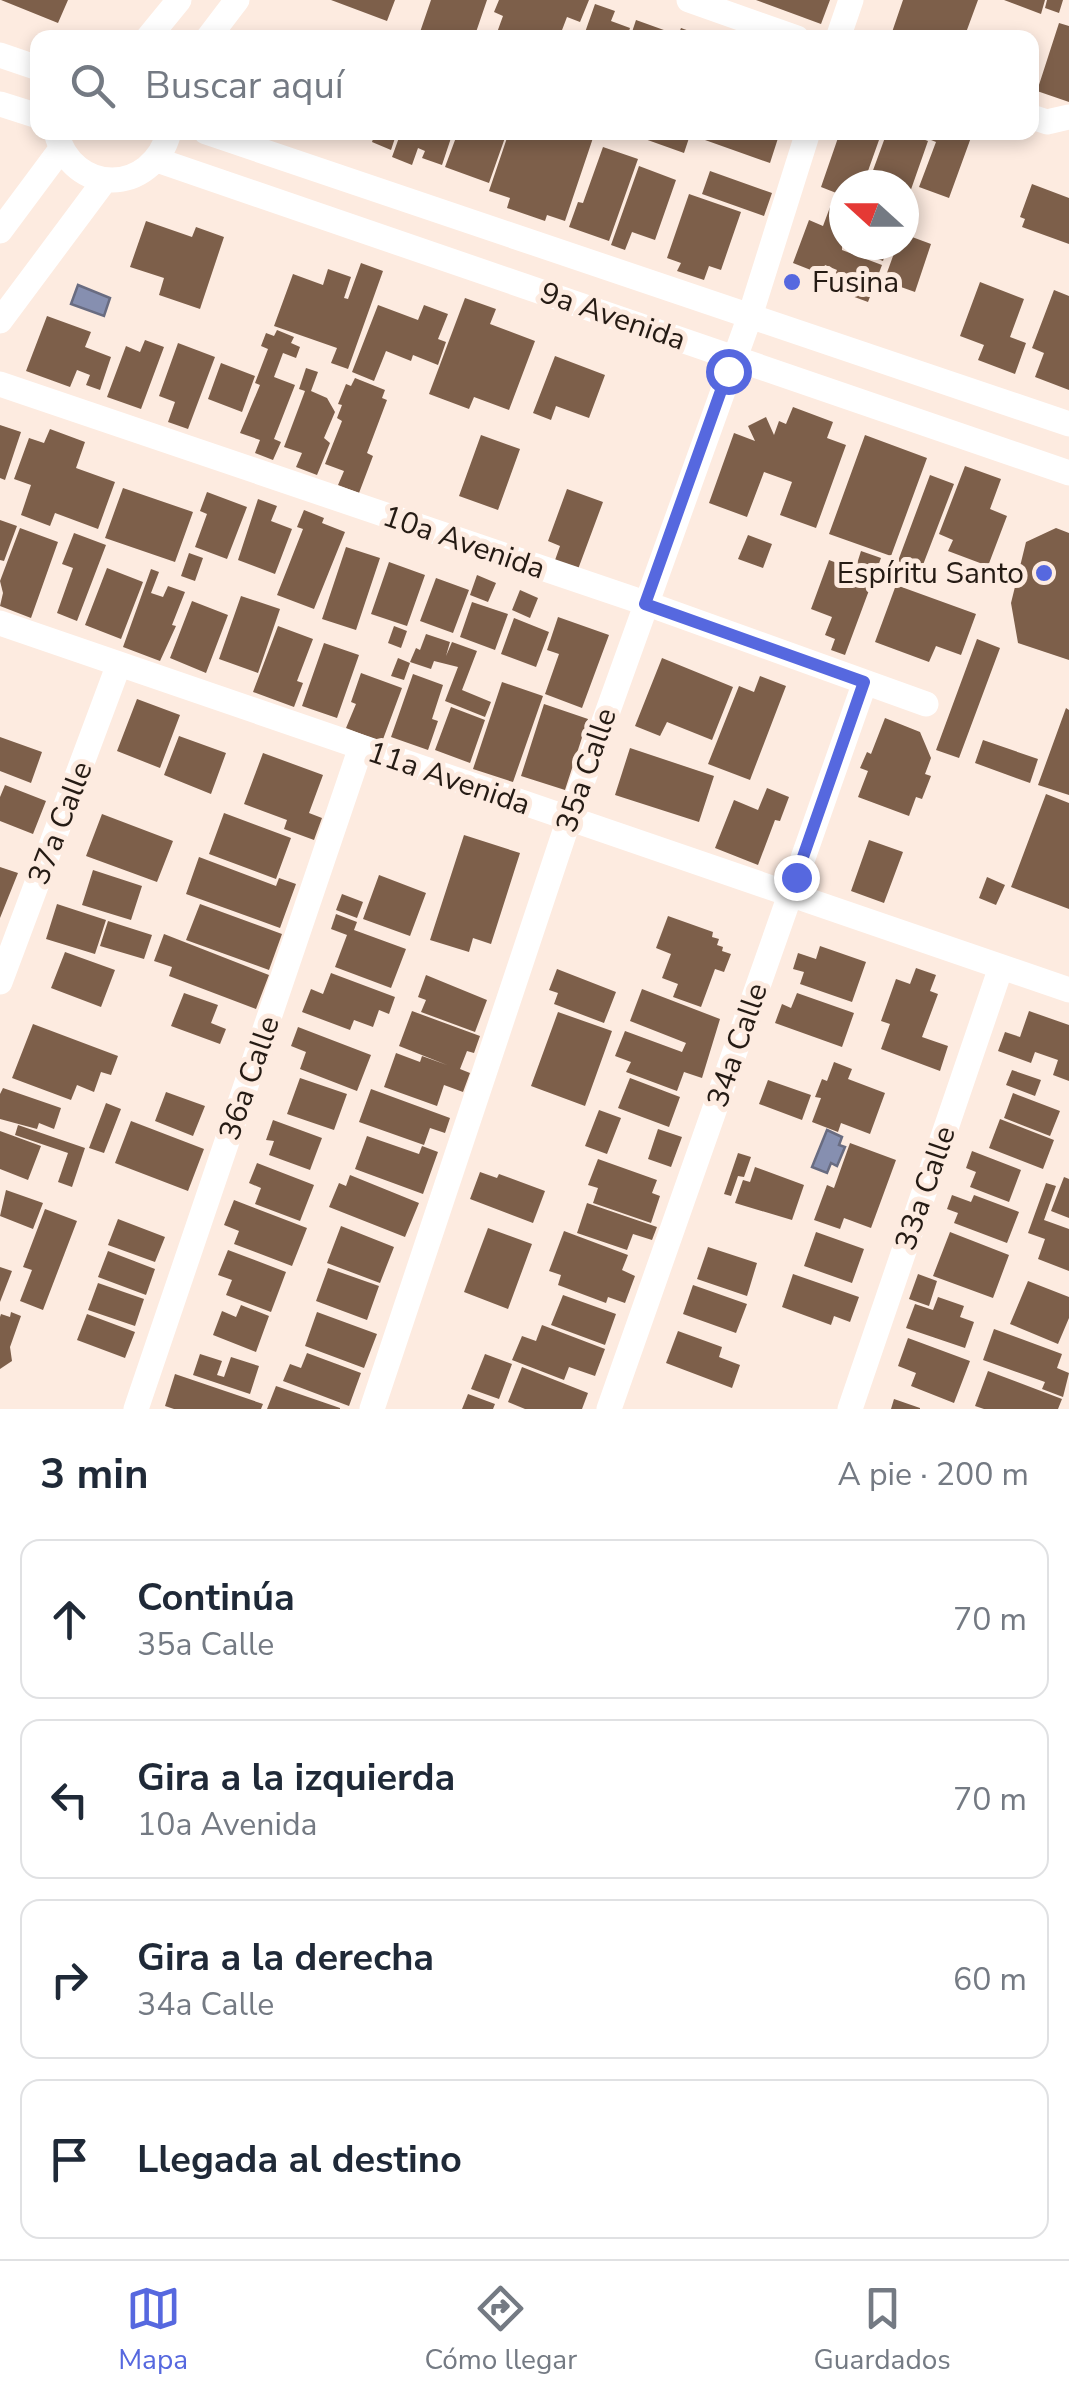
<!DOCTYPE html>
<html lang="es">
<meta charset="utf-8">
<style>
:root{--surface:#fff;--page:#f2f2f3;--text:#1f2937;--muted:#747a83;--line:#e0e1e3;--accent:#5668df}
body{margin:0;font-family:"Nunito Sans",sans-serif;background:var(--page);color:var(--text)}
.compass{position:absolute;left:829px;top:170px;width:90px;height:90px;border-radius:50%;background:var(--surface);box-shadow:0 5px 15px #0003;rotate:291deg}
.stop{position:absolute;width:30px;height:30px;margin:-22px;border:8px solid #5668df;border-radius:50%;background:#fff}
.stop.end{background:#5668df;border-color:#fff;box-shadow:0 2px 10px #0008}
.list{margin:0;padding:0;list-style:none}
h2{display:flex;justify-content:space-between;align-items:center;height:130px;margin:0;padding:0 40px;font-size:42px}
h2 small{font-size:32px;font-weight:400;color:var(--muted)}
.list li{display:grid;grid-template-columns:65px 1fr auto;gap:30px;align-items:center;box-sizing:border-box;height:160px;margin:0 20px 20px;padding:0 20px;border:2px solid var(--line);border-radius:20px}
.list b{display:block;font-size:38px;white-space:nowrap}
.list p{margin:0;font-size:32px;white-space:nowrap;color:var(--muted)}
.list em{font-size:32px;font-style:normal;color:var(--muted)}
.icon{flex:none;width:55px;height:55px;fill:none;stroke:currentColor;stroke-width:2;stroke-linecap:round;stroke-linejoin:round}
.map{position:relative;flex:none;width:1069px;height:1409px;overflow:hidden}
.search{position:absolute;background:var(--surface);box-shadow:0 5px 15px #0003;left:30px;right:30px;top:30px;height:110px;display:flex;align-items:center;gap:25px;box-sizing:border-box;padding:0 35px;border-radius:20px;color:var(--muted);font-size:38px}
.sheet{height:850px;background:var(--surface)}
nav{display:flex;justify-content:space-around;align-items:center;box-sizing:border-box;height:140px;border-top:2px solid var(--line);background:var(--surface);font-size:28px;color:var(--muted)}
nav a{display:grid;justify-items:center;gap:5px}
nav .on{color:var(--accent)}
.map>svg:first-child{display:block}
.water{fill:#868fb0;stroke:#696c81;stroke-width:2.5}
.building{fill:#7d5f4a}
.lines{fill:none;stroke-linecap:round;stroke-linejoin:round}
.minor{stroke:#fff;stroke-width:25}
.route{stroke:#5668df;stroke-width:12}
.poi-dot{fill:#5668df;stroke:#fdebe0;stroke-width:4}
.labels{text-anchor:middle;stroke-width:10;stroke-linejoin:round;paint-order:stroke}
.poi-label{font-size:30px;fill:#251b14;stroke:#fdebe0;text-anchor:start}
.street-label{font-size:30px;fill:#251b14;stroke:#fdebe0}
</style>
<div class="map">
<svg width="1069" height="1409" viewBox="0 0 1069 1409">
<rect width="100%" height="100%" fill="#fdebe0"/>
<!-- water -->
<path class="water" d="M78 285 110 298 104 316 71 304Z
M827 1130 842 1137 839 1145 845 1147 837 1166 831 1163 827 1173 812 1167Z"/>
<!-- building -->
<path class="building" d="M1 0H68L58 23Z
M331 0H395L387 21Z
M431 0H487L474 38 419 35Z
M499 0H589L580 22 567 17 559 38H495L503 16 494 12Z
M756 0H830L821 24Z
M903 0H978L964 38H890Z
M1004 0H1045L1041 14Z
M1047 0H1063L1059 13 1045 8Z
M595 4 615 11 611 21 630 28 627 38H583Z
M636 20 675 34 674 38H630Z
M1059 23 1069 26V102L1037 91Z
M681 28 706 37V38H677Z
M365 132H397L391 150 372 142 374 136Z
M401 132H453L442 165 422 158 425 151 418 148 412 165 392 157Z
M458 132H507L489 183 445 167Z
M509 132H595L565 221 547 215 545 221 507 208 510 198 489 191Z
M643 132H691L684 153 642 138Z
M708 132H780L770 163 705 140Z
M840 132H860L879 140 863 185H844V196L821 187Z
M887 132H913L912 135 928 141 908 198 904 197V185L868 184Z
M928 132H973L949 198 919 187 936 142 926 138Z
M603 147 638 159 609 241 569 227 578 202 583 203Z
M639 166 676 180 655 240 632 232 625 250 611 245Z
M710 171 772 193 764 216 702 194Z
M1032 184 1069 198V244L1022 227 1025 219 1020 217Z
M689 194 741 212 721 270 709 266 704 280 677 271 681 263 667 258Z
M833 199 844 203 842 250 882 265 868 302 830 288 837 270 825 265 821 274 793 263 809 220 823 226Z
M146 221 192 237 196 227 224 237 200 309 159 295 164 278 130 267Z
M904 234 931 244 915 292 884 281 897 245H904Z
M849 245H888L883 261 848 248Z
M361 263 383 271 348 369 331 363 337 348 274 326 293 274 323 285 328 269 351 277 344 298 348 299Z
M980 282 1024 299 1010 337 1026 343 1015 374 978 360 984 345 960 336Z
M1054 290 1069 296V390L1035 377 1044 353 1032 348Z
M465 298 496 309 490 324 535 341 509 410 474 397 469 409 429 394Z
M378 305 418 320 424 305 448 314 438 339 446 342 438 365 413 355 411 361 386 351 374 381 352 372Z
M47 316 91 332 85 347 111 357 100 390 86 385 90 375 77 370 70 387 26 371Z
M277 330 294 337 291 343 300 347 296 358 283 353 274 377 295 385 274 439 281 442 273 460 255 453 260 440 240 433 260 385 255 383 268 349 261 346 266 333 274 336Z
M145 340 164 347 141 409 107 397 126 346 140 352Z
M178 343 215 357 188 429 168 422 175 402 159 396Z
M555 356 605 375 589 418 556 406 551 420 533 413Z
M221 363 255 376 242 412 208 399Z
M306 368 318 372 311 391 327 398 335 412 324 438 330 443 317 475 296 467 302 453 284 447 305 391 299 389Z
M355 378 385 390 382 398 387 400 367 453 373 456 359 493 338 485 344 471 325 464 342 421 337 418 342 405 338 404 346 384 351 386Z
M793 407 833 422 827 438 846 445 816 528 780 515 792 482 764 472 747 517 709 503 734 433 755 441 748 426 766 417 774 435 779 421 786 424Z
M0 425 21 432 5 480 0 478Z
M50 429 85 442 76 468 115 482 98 529 55 513 50 526 21 515 31 485 14 479 29 438 44 443Z
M481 435 520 449 498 510 459 496Z
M865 435 927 458 891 556 829 534Z
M965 466 1001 479 990 509 1007 516 988 566 948 551 953 540 939 534Z
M930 475 954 484 921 570 898 561Z
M123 488 193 512 175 562 105 538Z
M567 489 603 502 577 572 554 563 560 546 548 541Z
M207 492 247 507 227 559 195 547 207 514 200 511Z
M258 499 277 506 271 521 292 529 275 574 238 560Z
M304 510 324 518 322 523 345 532 314 609 277 595 303 529 297 527Z
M0 520 17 526 4 561 0 560Z
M20 528 58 542 31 618 0 606 3 593 0 581Z
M1056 528 1069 533V660L1018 643 1011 603 1026 542Z
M74 533 106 545 77 621 57 613 73 568 62 564Z
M748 535 772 544 763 568 738 559Z
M346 547 380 558 356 630 322 619Z
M861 551 881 558 845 655 831 650 835 639 825 635 832 617 811 609 829 560 855 570Z
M189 553 203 558 195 581 181 576Z
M389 562 425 575 407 626 371 614Z
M107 568 143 582 121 639 85 625Z
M151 569 159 572 151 593 163 597 168 586 185 592 172 625 176 626 160 661 123 647Z
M477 575 496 583 488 602 470 595Z
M436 578 469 590 453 633 420 621Z
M896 585 976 614 961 655 936 646 929 662 875 642Z
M520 590 538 598 530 618 512 610Z
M241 596 280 609 258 673 219 659Z
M192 601 228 615 206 673 170 658Z
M472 602 508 614 495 650 460 637Z
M558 617 609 635 582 708 545 694 559 654 547 650Z
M514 618 549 632 536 667 501 654Z
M278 626 313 639 297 681 303 683 294 707 253 692Z
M394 626 407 631 401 648 388 643Z
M426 634 450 642 446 656 452 642 477 651 462 690 491 702 485 717 445 701 458 667 434 661 431 669 410 662 416 648 420 650Z
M977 639 1000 648 959 758 936 750Z
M324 643 359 655 337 718 302 706Z
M398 658 410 663 404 680 391 676Z
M662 658 733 687 712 740 667 722 660 736 635 726Z
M361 673 402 688 382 742 346 728 356 704 351 702Z
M413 674 443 685 432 719 438 721 428 750 391 737Z
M760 676 786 686 750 780 708 764 739 686 754 692Z
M502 682 543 696 513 782 473 769Z
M137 699 180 715 160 768 117 751Z
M544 704 588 719 565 790 521 776Z
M451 707 485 720 470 763 435 750Z
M1066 708 1069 710V795L1038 785Z
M885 718 920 732 931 758 925 774 931 776 922 799 916 797 909 816 858 797 868 771 860 768 867 752 871 754Z
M179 736 226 753 211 794 164 775Z
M0 737 42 752 31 783 0 771Z
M983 740 1038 759 1030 783 975 763Z
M630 748 714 776 699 822 615 795Z
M263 753 323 775 309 813 322 818 314 840 284 829 287 820 244 804Z
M5 785 46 801 33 834 0 821V797Z
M767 788 789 797 780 821 775 820 758 865 715 848 734 800 758 810Z
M1046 794 1069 803V909L1011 887Z
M224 813 291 838 276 879 209 854Z
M102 814 173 841 157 882 86 856Z
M464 835 520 853 491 944 473 938 469 952 430 940Z
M869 840 903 852 884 903 851 891Z
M199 857 276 886 279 878 296 884 280 928 186 894Z
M0 867 18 873 0 918Z
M93 870 142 886 131 920 82 905Z
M379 875 426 893 410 936 363 919Z
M987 877 1005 885 996 905 979 898Z
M342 894 363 902 357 918 336 910Z
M57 904 106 920 95 954 46 939Z
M200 904 282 934 269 970 186 940Z
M336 914 357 922 354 930 406 949 391 988 335 967 347 935 331 929Z
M668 916 713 932 712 937 719 939 717 945 723 947 722 951 731 954 724 972 715 969 701 1007 673 997 678 984 662 978 671 954 656 948Z
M108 921 152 935 144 959 100 946Z
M164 934 269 975 256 1009 169 976 172 967 154 961Z
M820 946 866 962 852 1002 800 984 804 972 793 969 798 953 816 959Z
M65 952 115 970 101 1007 51 988Z
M916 968 936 975 930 991 938 994 922 1037 948 1046 940 1071 881 1049 890 1024 881 1021 896 979 910 984Z
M557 969 616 992 604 1023 554 1004 558 993 549 990Z
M331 973 395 997 389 1014 379 1010 373 1027 354 1020 350 1030 302 1012 311 989 323 994Z
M426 975 487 1000 475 1032 421 1012 426 1000 418 997Z
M642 989 720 1019 702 1078 684 1072 677 1091 626 1072 631 1062 615 1056 625 1031 682 1052 686 1043 630 1021Z
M184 993 218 1005 211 1023 226 1029 220 1044 171 1026Z
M797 993 854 1013 842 1047 775 1023 782 1004 791 1008Z
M412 1011 480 1036 474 1053 467 1051 460 1069 470 1073 463 1092 444 1085 437 1106 384 1087 396 1053 420 1062 422 1056 447 1065 399 1046Z
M1029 1011 1069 1025V1081L1053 1075 1058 1060 1035 1052 1031 1063 998 1051 1005 1032 1020 1037Z
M558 1012 612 1031 585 1106 531 1086Z
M33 1024 118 1056 111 1075 101 1072 94 1092 77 1085 71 1100 12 1078Z
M298 1027 371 1055 357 1091 300 1069 306 1052 291 1046Z
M834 1062 852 1069 848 1079 885 1093 870 1134 841 1123 838 1132 812 1122 821 1098 815 1097 822 1079 827 1081Z
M1012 1070 1041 1080 1035 1096 1006 1085Z
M300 1078 347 1094 334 1130 287 1114Z
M630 1078 680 1097 669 1127 618 1108Z
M768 1080 811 1095 802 1120 759 1104Z
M3 1088 61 1108 54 1129 39 1123 37 1129 0 1119V1094Z
M371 1089 450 1118 445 1133 430 1128 424 1145 359 1122Z
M166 1092 205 1106 193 1136 155 1121Z
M1013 1093 1060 1111 1050 1136 1004 1118Z
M106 1103 121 1109 104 1153 89 1148Z
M599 1110 621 1118 607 1154 585 1146Z
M1000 1119 1054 1140 1043 1169 989 1148Z
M273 1120 322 1138 310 1170 269 1155 274 1141 266 1140Z
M131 1121 204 1149 188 1191 115 1163Z
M18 1125 85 1148 72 1187 58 1182 68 1153 15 1135Z
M658 1129 682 1137 671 1167 648 1159Z
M0 1131 41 1146 28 1180 0 1169Z
M367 1136 419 1154 422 1146 438 1152 423 1194 355 1169Z
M850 1143 896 1160 871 1228 844 1218 840 1229 814 1220 827 1185 834 1188Z
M972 1151 1021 1170 1009 1202 970 1187 976 1172 966 1168Z
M738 1153 751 1157 744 1177 738 1176 731 1196 724 1194Z
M598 1159 657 1180 652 1193 660 1196 651 1223 593 1203 598 1188 588 1185Z
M257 1163 314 1185 300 1221 255 1204 261 1188 249 1183Z
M755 1167 804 1185 792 1220 735 1203 743 1180 750 1182Z
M480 1172 497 1178 499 1174 545 1191 533 1223 470 1199Z
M350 1175 419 1203 405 1237 329 1207 339 1183 346 1186Z
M1064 1177 1069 1179V1218L1051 1211Z
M1046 1183 1056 1186 1044 1220 1069 1229V1271L1038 1259 1045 1239 1028 1233Z
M6 1190 43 1203 33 1229 0 1216Z
M952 1195 971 1202 974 1195 1019 1212 1007 1243 954 1223 958 1213 947 1209Z
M234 1200 307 1228 292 1266 234 1244 239 1231 224 1225Z
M587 1203 657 1227 652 1240 633 1234 627 1250 577 1233Z
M45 1209 77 1221 43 1310 20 1301 32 1270 23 1267Z
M118 1219 165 1237 155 1262 108 1245Z
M341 1226 394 1247 380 1283 327 1263Z
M488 1228 532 1244 508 1309 464 1292Z
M564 1231 628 1255 622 1270 635 1276 625 1303 608 1297 606 1303 558 1285 561 1275 549 1271Z
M816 1232 864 1249 852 1283 804 1266Z
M950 1232 1009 1255 993 1298 933 1276Z
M708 1247 757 1263 747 1296 697 1279Z
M228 1250 286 1272 271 1312 226 1295 232 1280 218 1275Z
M108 1251 155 1269 146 1295 98 1277Z
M0 1267 12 1271 0 1302Z
M328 1268 379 1286 367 1320 316 1301Z
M793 1274 859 1297 850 1322 834 1316 831 1325 782 1307Z
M918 1274 937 1281 929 1306 909 1299Z
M1028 1281 1069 1297V1318L1058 1344 1010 1324Z
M98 1283 144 1299 135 1326 88 1310Z
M693 1285 747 1304 736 1333 683 1314Z
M563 1295 616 1314 605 1345 551 1325Z
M938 1297 964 1306 960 1317 974 1322 965 1348 906 1328 915 1304 933 1310Z
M241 1305 269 1316 256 1352 213 1335 222 1311 236 1317Z
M11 1312 21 1316 10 1347 12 1361 0 1369V1317L1 1314 10 1317Z
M317 1312 377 1334 364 1368 305 1346Z
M87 1314 135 1332 125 1358 77 1340Z
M542 1325 605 1349 595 1376 569 1367 564 1380 512 1360 522 1336 536 1341Z
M994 1329 1062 1354 1057 1368 1069 1373 1063 1397 1042 1389 1045 1382 983 1360Z
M678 1331 722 1347 719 1357 740 1365 732 1388 666 1363Z
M908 1338 970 1361 954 1403 911 1386 916 1373 898 1366Z
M307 1353 361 1373 349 1406 283 1381 290 1364 301 1368Z
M200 1354 222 1361 217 1375 224 1377 231 1357 259 1366 250 1394 193 1375Z
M485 1354 512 1364 499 1399 471 1389Z
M522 1367 588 1393 582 1409H525L508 1402Z
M988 1371 1062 1399 1058 1409H984L975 1406Z
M175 1374 263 1404 261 1409H174L165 1406Z
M276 1386 340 1408V1409H267Z
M468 1394 495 1404 493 1409H462Z
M894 1399 920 1408V1409H891Z"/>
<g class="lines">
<!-- minor -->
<path class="minor" d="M689 0 797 38
M148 38 179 0
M208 38 237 0
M838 38 851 0
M0 55 38 68
M0 104 38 116
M1032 117 1047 122 1069 117
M56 132C72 196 152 196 169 132
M206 132 1069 424
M157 160 1069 473
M0 231 61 149
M0 321 105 180
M0 384 645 603 926 704
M0 623 1069 990
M0 982 119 664
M136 1409 361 747
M372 1409 569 819 750 316 808 132
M609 1409 865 682
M850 1409 1001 967"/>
</g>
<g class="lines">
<!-- route -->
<path class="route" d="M728 371 645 604 864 682 796 877"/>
</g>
<!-- markers -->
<g class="poi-dot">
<circle cx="792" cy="282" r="10"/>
<circle cx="1044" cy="573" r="10"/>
</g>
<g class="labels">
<!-- poi labels -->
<g class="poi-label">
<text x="812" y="292">Fusina</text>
<text x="1024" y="583" text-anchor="end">Espíritu Santo</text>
</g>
<!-- street labels -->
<g class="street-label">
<text transform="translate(613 316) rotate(19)" y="10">9a Avenida</text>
<text transform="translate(464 542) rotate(19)" y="10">10a Avenida</text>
<text transform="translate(586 770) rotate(-71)" y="10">35a Calle</text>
<text transform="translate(449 778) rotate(19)" y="10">11a Avenida</text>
<text transform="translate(60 823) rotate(-69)" y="10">37a Calle</text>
<text transform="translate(737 1045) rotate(-71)" y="10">34a Calle</text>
<text transform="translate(249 1078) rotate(-71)" y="10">36a Calle</text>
<text transform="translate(925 1188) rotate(-71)" y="10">33a Calle</text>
</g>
</g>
</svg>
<svg class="compass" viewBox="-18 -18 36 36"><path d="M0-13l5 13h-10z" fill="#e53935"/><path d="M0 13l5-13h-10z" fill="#747a83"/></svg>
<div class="stop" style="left:728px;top:371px"></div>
<div class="stop end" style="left:796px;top:877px"></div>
<div class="search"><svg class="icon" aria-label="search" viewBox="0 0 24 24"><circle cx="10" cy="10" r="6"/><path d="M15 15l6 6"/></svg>Buscar aquí</div>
</div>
<section class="sheet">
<h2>3 min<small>A pie · 200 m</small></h2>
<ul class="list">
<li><svg class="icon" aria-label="ahead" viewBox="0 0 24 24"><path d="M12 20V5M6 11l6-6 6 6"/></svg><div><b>Continúa</b><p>35a Calle</p></div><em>70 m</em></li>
<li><svg class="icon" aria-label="left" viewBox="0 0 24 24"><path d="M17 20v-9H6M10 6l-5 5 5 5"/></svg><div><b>Gira a la izquierda</b><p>10a Avenida</p></div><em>70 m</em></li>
<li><svg class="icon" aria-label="right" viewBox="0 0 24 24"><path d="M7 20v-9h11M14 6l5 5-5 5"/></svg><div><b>Gira a la derecha</b><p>34a Calle</p></div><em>60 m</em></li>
<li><svg class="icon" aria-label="arrive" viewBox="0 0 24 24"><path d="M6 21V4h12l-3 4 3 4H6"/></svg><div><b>Llegada al destino</b></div></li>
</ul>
</section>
<nav>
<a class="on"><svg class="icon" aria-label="map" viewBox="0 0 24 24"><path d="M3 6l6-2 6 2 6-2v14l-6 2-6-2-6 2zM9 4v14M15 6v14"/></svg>Mapa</a>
<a><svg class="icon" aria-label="directions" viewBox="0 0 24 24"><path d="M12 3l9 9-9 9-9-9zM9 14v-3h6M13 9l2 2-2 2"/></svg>Cómo llegar</a>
<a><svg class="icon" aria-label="saved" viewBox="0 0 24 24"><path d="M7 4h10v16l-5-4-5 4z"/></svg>Guardados</a>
</nav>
